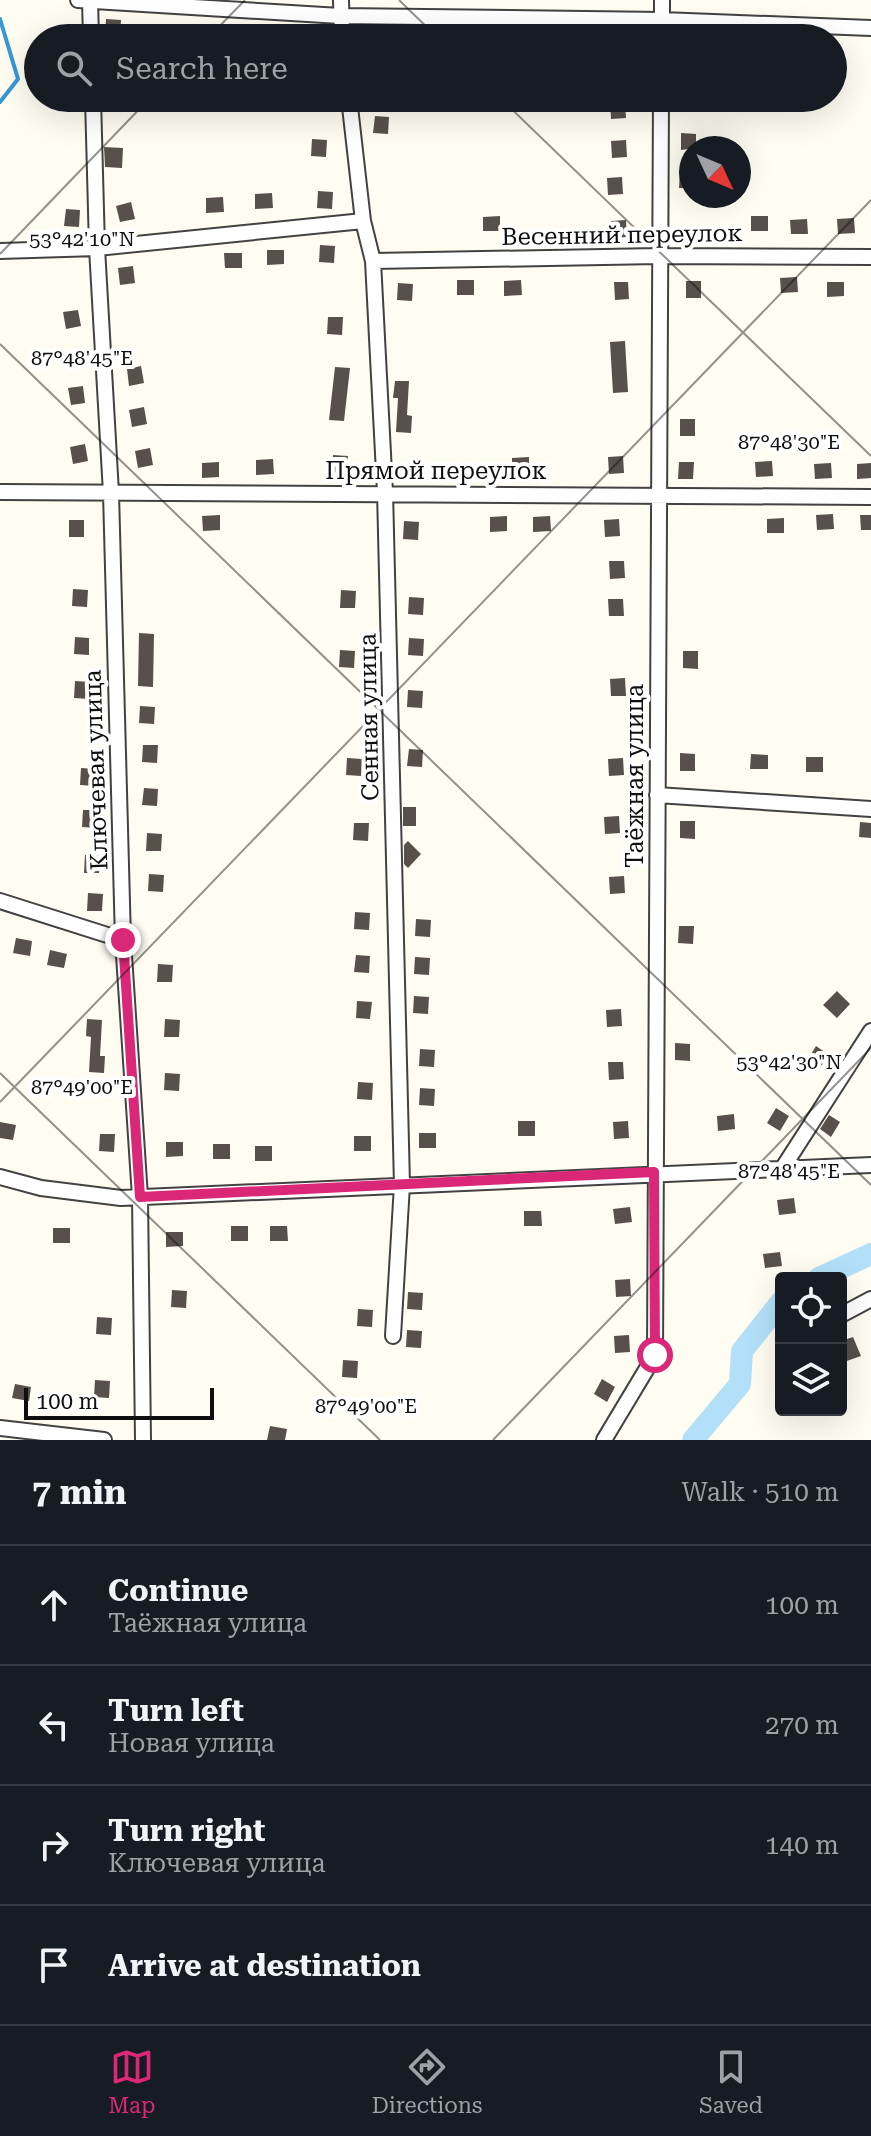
<!DOCTYPE html>
<meta charset="utf-8">
<style>
:root{--surface:#171b24;--page:#242831;--text:#f1f3f6;--muted:#9ea1a6;--line:#363941;--accent:#db2777}
body{margin:0;font-family:"Roboto Serif",serif;background:var(--page);color:var(--text)}
.controls{position:absolute;right:24px;bottom:24px;display:grid;overflow:hidden;border-radius:8px;box-shadow:0 8px 32px #0002}
.controls button{width:72px;height:72px;display:grid;place-items:center;padding:0;border:0;border-bottom:2px solid var(--line);background:var(--surface);color:var(--text);font:40px sans-serif}
.compass{position:absolute;left:679px;top:136px;width:72px;height:72px;border-radius:50%;background:var(--surface);box-shadow:0 8px 32px #0002;rotate:134deg}
.scale{position:absolute;left:24px;bottom:20px;width:190px;box-sizing:border-box;padding-left:8px;border:4px solid #0f0f0f;border-top:0;font-size:22px;line-height:28px;white-space:nowrap;color:#0f0f0f;-webkit-text-stroke:6px #fff;paint-order:stroke}
.stop{position:absolute;width:24px;height:24px;margin:-18px;border:6px solid #db2777;border-radius:50%;background:#fff}
.stop.end{background:#db2777;border-color:#fff;box-shadow:0 2px 8px #0008}
.list{margin:0;padding:0;list-style:none}
h2{display:flex;justify-content:space-between;align-items:center;height:104px;margin:0;padding:0 32px;font-size:34px}
h2 small{font-size:26px;font-weight:400;color:var(--muted)}
.list li{display:grid;grid-template-columns:52px 1fr auto;gap:24px;align-items:center;box-sizing:border-box;height:120px;padding:0 32px;border-top:2px solid var(--line)}
.list b{display:block;font-size:30px;white-space:nowrap}
.list p{margin:0;font-size:26px;white-space:nowrap;color:var(--muted)}
.list em{font-size:26px;font-style:normal;color:var(--muted)}
.icon{flex:none;width:44px;height:44px;fill:none;stroke:currentColor;stroke-width:2;stroke-linecap:round;stroke-linejoin:round}
.map{position:relative;flex:none;width:871px;height:1440px;overflow:hidden}
.search{position:absolute;background:var(--surface);box-shadow:0 8px 32px #0002;left:24px;right:24px;top:24px;height:88px;display:flex;align-items:center;gap:20px;box-sizing:border-box;padding:0 28px;border-radius:44px;color:var(--muted);font-size:30px}
.sheet{height:584px;background:var(--surface)}
nav{display:flex;justify-content:space-around;align-items:center;box-sizing:border-box;height:112px;border-top:2px solid var(--line);background:var(--surface);font-size:22px;color:var(--muted)}
nav a{display:grid;justify-items:center;gap:4px}
nav .on{color:var(--accent)}
.map>svg:first-child{display:block}
.lines{fill:none;stroke-linecap:round;stroke-linejoin:round}
.stream{stroke:#3797d3;stroke-width:4}
.river{stroke:#b3e0f9;stroke-width:22}
.building{fill:#58504b}
.street-casing{stroke:#424242;stroke-width:18}
.street{stroke:#fff;stroke-width:14}
.route{stroke:#db2777;stroke-width:10}
.ticks{fill:none;stroke:#0f0f0f;stroke-width:2;stroke-opacity:0.45}
.labels{text-anchor:middle;stroke-width:8;stroke-linejoin:round;paint-order:stroke}
.street-label{font-size:24px;fill:#0f0f0f;stroke:#fff}
.ticks-label{font-size:20px;text-anchor:middle;fill:#0f0f0f;stroke:#fff;stroke-width:8;stroke-linejoin:round;paint-order:stroke}
</style>
<div class="map">
<svg width="871" height="1440" viewBox="0 0 871 1440">
<rect width="100%" height="100%" fill="#fffcf1"/>
<g class="lines">
<!-- stream -->
<path class="stream" d="M0 19 18 79 0 102"/>
<!-- river -->
<path class="river" d="M819 1278 871 1254
M693 1440 740 1384 742 1351 781 1302"/>
</g>
<!-- building -->
<path class="building" d="M106 19 121 20 120 37 105 36Z
M306 98H321V110L306 109Z
M610 101H625L626 118 611 119Z
M375 116 389 117 388 134 373 133Z
M681 133 696 134V148L681 150Z
M312 139 327 140 326 157 311 156Z
M626 140 627 157 612 158 611 141Z
M104 147 123 148 122 168 105 167Z
M680 170 691 171V188H679Z
M622 177 623 194 608 195 607 178Z
M318 191 333 192 332 209 317 208Z
M272 193 273 208 255 209V194Z
M223 197 224 212 206 213V198Z
M131 202 135 219 120 222 116 206Z
M66 209 80 210 79 227 64 226Z
M500 216V231H483V217Z
M751 216H768V231H751Z
M854 218 855 233 838 234 837 219Z
M807 219 808 234H791L790 220Z
M626 220 627 237 612 238 611 221Z
M320 245 335 246 334 263 319 262Z
M267 250H284V264L267 265Z
M224 253H242V268H225Z
M133 266 135 283 120 285 118 268Z
M797 277 798 292 781 293 780 278Z
M457 280H474V295H457Z
M521 280 522 295 504 296V281Z
M686 281H701V298H686Z
M614 282H628L629 299 615 300Z
M827 282H844V296L827 297Z
M398 283 413 284 412 301 397 300Z
M78 310 81 326 66 329 63 312Z
M328 317H343L342 335 327 334Z
M625 341 628 392 613 393 610 342Z
M141 366 144 383 129 386 127 369Z
M335 367 350 368 344 421 329 420Z
M395 381H409L407 415 412 416 411 433 396 432 398 398H393Z
M83 386 85 403 71 405 68 388Z
M144 407 147 424 132 427 129 410Z
M680 419H695V436H680Z
M85 444 88 461 73 464 70 447Z
M150 448 153 465 138 468 135 451Z
M333 455 348 456 346 473 332 472Z
M623 456 624 473 609 474 608 457Z
M529 457V472L512 473V458Z
M273 459 274 474 256 475V460Z
M772 461 773 476 756 477 755 462Z
M219 462V477L202 478V463Z
M679 462H694L693 479H678Z
M831 463 832 478 815 479 814 464Z
M871 463V478L857 479V464Z
M833 514 834 529 817 530 816 515Z
M220 515V530L203 531 202 516Z
M860 515H871V530H861Z
M507 516V531L490 532V517Z
M550 516 551 531 533 532V517Z
M784 518V533H767V519Z
M619 519 620 536 605 537 604 520Z
M69 520H84V537H69Z
M404 521 419 522 418 540 403 539Z
M609 561H624L625 578 610 579Z
M73 589 88 590 87 607 72 606Z
M341 590 356 591 355 608H340Z
M409 597 424 598 423 615 408 614Z
M608 599H623L624 616H609Z
M139 633 154 634 153 687 138 686Z
M75 637 89 638V655L74 654Z
M409 638 424 639 423 656 408 655Z
M340 650 355 651 354 668 339 667Z
M683 651H698V669L683 668Z
M625 678 626 696H611L610 679Z
M75 681 90 682 89 699 74 698Z
M408 690 423 691 422 708 407 707Z
M140 706 155 707 154 724 139 723Z
M143 745H158L157 763 142 762Z
M409 749 423 750 422 767 407 766Z
M680 753 695 754V771H680Z
M751 754 768 755V769H750Z
M806 757H823V772H806Z
M347 758 362 759 361 776 346 775Z
M623 758 624 775 609 776 608 759Z
M81 768 96 769 95 786 80 785Z
M144 788 158 789 157 806 142 805Z
M403 807H416V826H403Z
M83 810H98L97 828 82 827Z
M619 816 620 833 605 834 604 817Z
M680 821H695V839L680 838Z
M860 822 871 823V838L859 837Z
M354 823H369L368 841 353 840Z
M147 833 162 834 161 851H146Z
M408 841 421 854 408 868 404 864V845Z
M85 855 100 856 99 873H84Z
M149 874 164 875 163 892 148 891Z
M624 876 625 893 610 894 609 877Z
M88 893 103 894 102 911H87Z
M355 912 370 913 369 930 354 929Z
M416 919 431 920 430 937 415 936Z
M679 926H694L693 944 678 943Z
M16 938 32 941 30 956 13 953Z
M50 950 67 954 64 968 47 965Z
M356 955 370 956 369 973 354 972Z
M415 957 430 958 429 975 414 974Z
M158 964 173 965 172 982H157Z
M837 991 850 1004 837 1018 823 1005Z
M414 996 429 997 428 1014 413 1013Z
M357 1001 372 1002 370 1019 356 1018Z
M621 1009 622 1026 607 1027 606 1010Z
M87 1019 102 1020 100 1056H105L104 1073 89 1072 91 1037 86 1036Z
M165 1019 180 1020 179 1037H164Z
M675 1043 690 1044V1061L675 1060Z
M816 1046 829 1055 819 1069 807 1061Z
M420 1049 435 1050 434 1067 419 1066Z
M608 1062H623L624 1079 609 1080Z
M165 1073 180 1074 179 1091 164 1090Z
M358 1082 373 1083 372 1100 357 1099Z
M420 1088 435 1089 434 1106 419 1105Z
M776 1108 789 1116 780 1131 767 1123Z
M734 1114 735 1129 718 1131 717 1116Z
M829 1115 840 1122 831 1137 820 1129Z
M518 1121H535V1136H518Z
M628 1121 629 1138 614 1139 613 1122Z
M0 1122 16 1125 13 1140 0 1138Z
M419 1133H436V1148H419Z
M100 1134H115L114 1152 99 1151Z
M354 1136H371V1151H354Z
M166 1142H183V1156L166 1157Z
M213 1144H230V1159H213Z
M255 1146H272V1161H255Z
M794 1198 796 1213 779 1215 777 1200Z
M630 1207 632 1222 615 1224 613 1209Z
M524 1211H541L542 1226H524Z
M231 1226H248V1241H231Z
M270 1226H287L288 1241H270Z
M53 1228H70V1243H53Z
M166 1232H183V1246L166 1247Z
M780 1252 782 1266 765 1268 763 1254Z
M630 1279 631 1296 616 1297 615 1280Z
M172 1290 187 1291 186 1308 171 1307Z
M408 1292 423 1293 422 1310 407 1309Z
M358 1309 373 1310 372 1327 357 1326Z
M97 1317 112 1318 111 1335 96 1334Z
M407 1330 422 1331 421 1348 406 1347Z
M629 1335 630 1352 615 1353 614 1336Z
M853 1337 861 1356 841 1363V1341Z
M343 1360 358 1361 357 1378 342 1377Z
M602 1379 615 1387 607 1402 594 1394Z
M95 1380 110 1381 109 1398 94 1397Z
M15 1384 31 1387 29 1401 12 1398Z
M270 1426 287 1429 285 1440H267Z"/>
<g class="lines">
<!-- street casing -->
<g class="street-casing">
<path id="street" d="M78 0 340 16 662 20 871 28
M90 0 91 38
M341 0 342 38
M662 38V0
M93 98 97 248 111 493 123 940 140 1197 143 1440
M349 98 363 221 373 261 385 492 402 1185 393 1336
M0 251 97 248 363 221
M373 261 658 256 871 257
M0 492 871 497
M657 795 871 809
M0 901 123 940
M784 1166 871 1031
M0 1177 41 1188 121 1198 871 1165
M841 1315 871 1299
M0 1428 104 1440
M604 1440 655 1355 661 98"/>
</g>
<!-- street -->
<use href="#street" class="street"/>
</g>
<g class="lines">
<!-- route -->
<path class="route" d="M123 940 140 1197 654 1172 655 1355"/>
</g>
<!-- ticks -->
<path class="ticks" d="M399 0 438 38M208 38 245 0M500 98 871 456M0 254 150 98M0 344 871 1185M0 1073 380 1440M0 1102 871 200M493 1440 871 1048"/>
<g class="labels">
<!-- street labels -->
<g class="street-label">
<text transform="translate(622 235) rotate(-1)" y="8">Весенний переулок</text>
<text x="436" y="479">Прямой переулок</text>
<text transform="translate(369 717) rotate(-91)" y="8">Сенная улица</text>
<text transform="translate(96 770) rotate(-92)" y="8">Ключевая улица</text>
<text transform="translate(635 776) rotate(-90)" y="8">Таёжная улица</text>
</g>
</g>
<g class="ticks-label">
<text x="82" y="246">53°42'10"N</text>
<text x="82" y="365">87°48'45"E</text>
<text x="789" y="449">87°48'30"E</text>
<text x="789" y="1069">53°42'30"N</text>
<text x="82" y="1094">87°49'00"E</text>
<text x="789" y="1178">87°48'45"E</text>
<text x="366" y="1413">87°49'00"E</text>
</g>
</svg>
<div class="controls">
<button><svg class="icon" aria-label="locate" viewBox="0 0 24 24"><circle cx="12" cy="12" r="6"/><path d="M12 2v4M12 18v4M2 12h4M18 12h4"/></svg></button>
<button><svg class="icon" aria-label="layers" viewBox="0 0 24 24"><path d="M12 4l9 5-9 5-9-5zM3 14l9 5 9-5"/></svg></button>
</div>
<svg class="compass" viewBox="-18 -18 36 36"><path d="M0-13l5 13h-10z" fill="#e53935"/><path d="M0 13l5-13h-10z" fill="#9ea1a6"/></svg>
<div class="scale">100 m</div>
<div class="stop" style="left:655px;top:1355px"></div>
<div class="stop end" style="left:123px;top:940px"></div>
<div class="search"><svg class="icon" aria-label="search" viewBox="0 0 24 24"><circle cx="10" cy="10" r="6"/><path d="M15 15l6 6"/></svg>Search here</div>
</div>
<section class="sheet">
<h2>7 min<small>Walk · 510 m</small></h2>
<ul class="list">
<li><svg class="icon" aria-label="ahead" viewBox="0 0 24 24"><path d="M12 20V5M6 11l6-6 6 6"/></svg><div><b>Continue</b><p>Таёжная улица</p></div><em>100 m</em></li>
<li><svg class="icon" aria-label="left" viewBox="0 0 24 24"><path d="M17 20v-9H6M10 6l-5 5 5 5"/></svg><div><b>Turn left</b><p>Новая улица</p></div><em>270 m</em></li>
<li><svg class="icon" aria-label="right" viewBox="0 0 24 24"><path d="M7 20v-9h11M14 6l5 5-5 5"/></svg><div><b>Turn right</b><p>Ключевая улица</p></div><em>140 m</em></li>
<li><svg class="icon" aria-label="arrive" viewBox="0 0 24 24"><path d="M6 21V4h12l-3 4 3 4H6"/></svg><div><b>Arrive at destination</b></div></li>
</ul>
</section>
<nav>
<a class="on"><svg class="icon" aria-label="map" viewBox="0 0 24 24"><path d="M3 6l6-2 6 2 6-2v14l-6 2-6-2-6 2zM9 4v14M15 6v14"/></svg>Map</a>
<a><svg class="icon" aria-label="directions" viewBox="0 0 24 24"><path d="M12 3l9 9-9 9-9-9zM9 14v-3h6M13 9l2 2-2 2"/></svg>Directions</a>
<a><svg class="icon" aria-label="saved" viewBox="0 0 24 24"><path d="M7 4h10v16l-5-4-5 4z"/></svg>Saved</a>
</nav>
